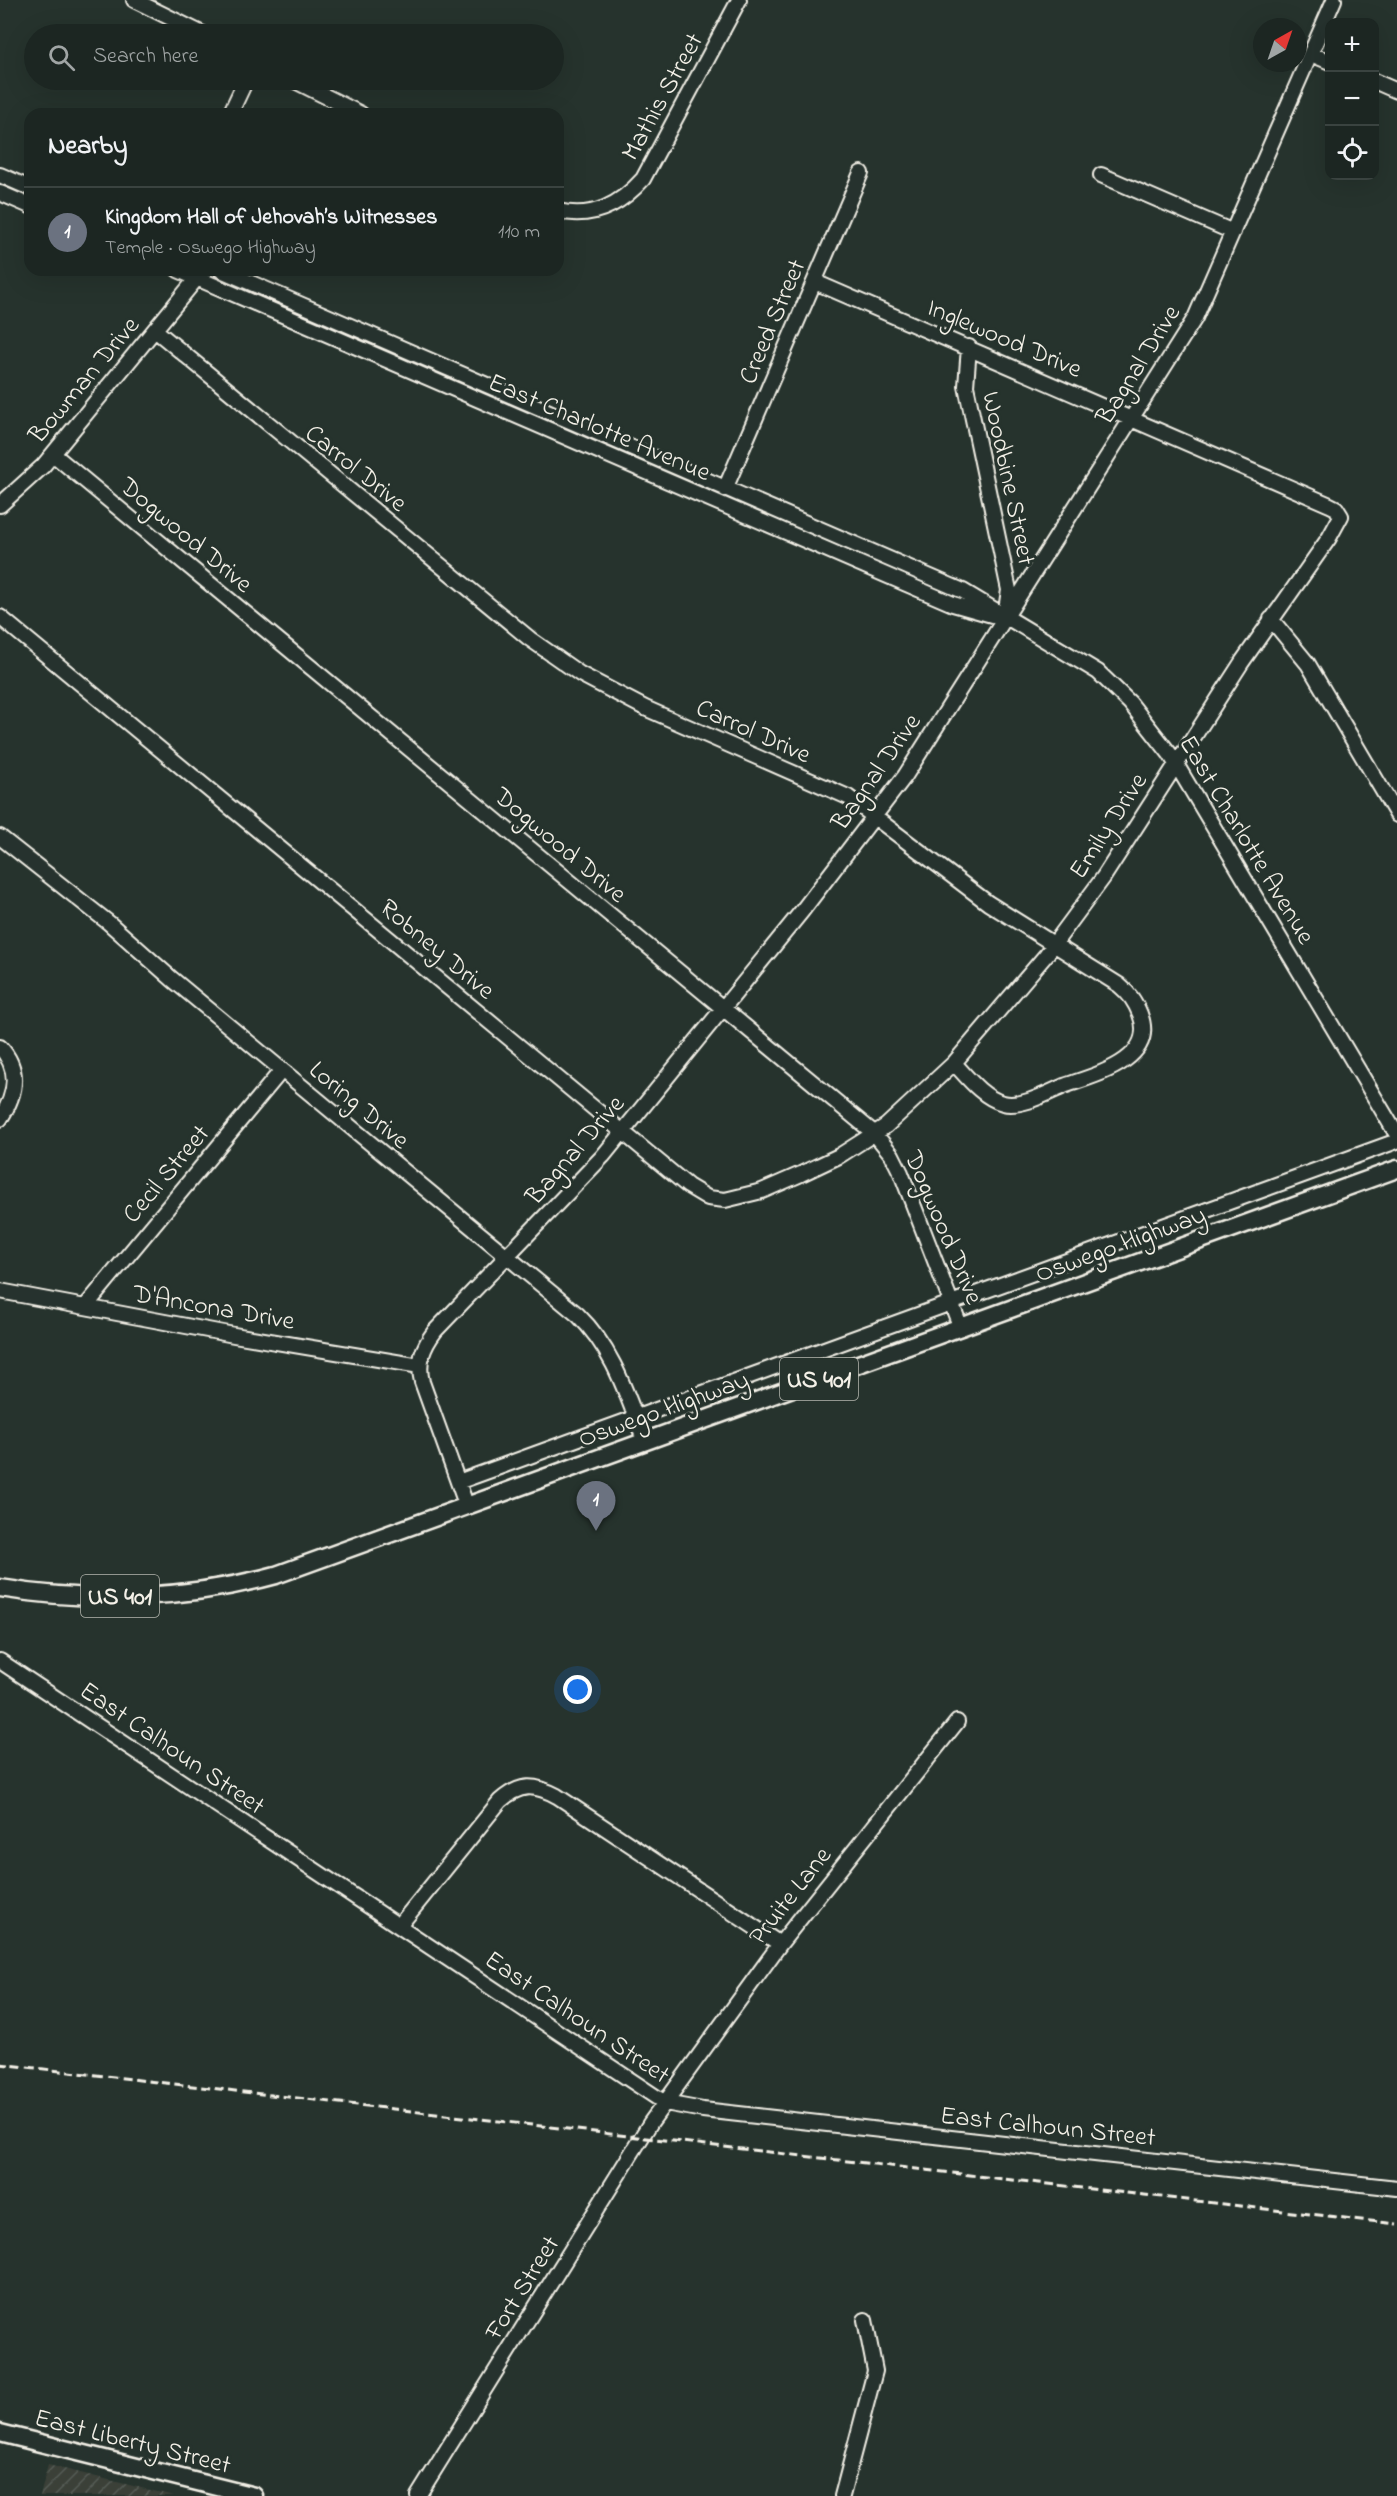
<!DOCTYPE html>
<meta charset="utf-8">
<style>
:root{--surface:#1c2622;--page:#252e2a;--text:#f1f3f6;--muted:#a0a5a5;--line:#3a4340;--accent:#ffd166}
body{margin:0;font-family:"Indie Flower",sans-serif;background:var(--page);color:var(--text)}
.controls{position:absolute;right:18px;top:18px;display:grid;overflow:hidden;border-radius:12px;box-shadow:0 6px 24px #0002}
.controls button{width:54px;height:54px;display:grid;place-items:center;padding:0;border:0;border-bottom:2px solid var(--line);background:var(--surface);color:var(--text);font:30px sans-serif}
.compass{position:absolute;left:1253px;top:18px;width:54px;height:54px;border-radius:50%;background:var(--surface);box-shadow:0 6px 24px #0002;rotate:40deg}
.you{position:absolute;left:578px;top:1690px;width:21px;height:21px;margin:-15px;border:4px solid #fff;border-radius:50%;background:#1a73e8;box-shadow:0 0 0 9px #1a73e833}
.badge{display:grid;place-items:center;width:39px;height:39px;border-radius:50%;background:var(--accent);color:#fff;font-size:20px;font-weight:700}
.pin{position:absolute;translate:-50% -50px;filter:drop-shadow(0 2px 3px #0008)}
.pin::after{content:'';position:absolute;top:32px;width:21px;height:18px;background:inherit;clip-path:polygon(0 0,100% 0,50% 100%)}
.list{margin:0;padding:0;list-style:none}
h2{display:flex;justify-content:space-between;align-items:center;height:78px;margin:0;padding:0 24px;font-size:26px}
h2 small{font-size:20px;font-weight:400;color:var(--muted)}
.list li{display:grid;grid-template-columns:39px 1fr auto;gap:18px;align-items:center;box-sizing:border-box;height:90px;padding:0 24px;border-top:2px solid var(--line)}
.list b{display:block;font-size:22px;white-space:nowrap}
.list p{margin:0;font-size:20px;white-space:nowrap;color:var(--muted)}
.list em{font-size:20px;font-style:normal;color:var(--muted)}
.icon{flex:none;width:33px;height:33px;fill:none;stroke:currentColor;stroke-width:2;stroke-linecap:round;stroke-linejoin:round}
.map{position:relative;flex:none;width:1397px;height:2496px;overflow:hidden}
.search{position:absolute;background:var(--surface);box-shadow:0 6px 24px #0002;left:24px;top:24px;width:540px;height:66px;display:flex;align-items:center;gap:15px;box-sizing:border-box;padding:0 21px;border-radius:33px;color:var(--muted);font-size:22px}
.panel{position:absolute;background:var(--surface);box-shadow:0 6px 24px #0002;left:24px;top:108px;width:540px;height:168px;border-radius:18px}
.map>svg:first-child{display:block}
.industrial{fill:url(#industrial-furrows)}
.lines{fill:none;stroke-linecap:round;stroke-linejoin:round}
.minor-casing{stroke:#f4f1e8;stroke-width:18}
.major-casing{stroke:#f4f1e8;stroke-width:21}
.minor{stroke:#26332d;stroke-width:14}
.major{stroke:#26332d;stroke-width:16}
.rail{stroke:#f4f1e8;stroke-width:3;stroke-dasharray:9 4.5;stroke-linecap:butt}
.labels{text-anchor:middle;stroke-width:6;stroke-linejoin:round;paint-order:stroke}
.shield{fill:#26332d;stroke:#b6b8b0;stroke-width:1.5}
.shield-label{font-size:24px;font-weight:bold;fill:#f4f1e8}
.street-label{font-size:26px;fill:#f4f1e8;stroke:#26332d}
</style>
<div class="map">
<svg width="1397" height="2496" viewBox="0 0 1397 2496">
<defs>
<pattern id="industrial-furrows" width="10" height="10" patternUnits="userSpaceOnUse" patternTransform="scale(1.5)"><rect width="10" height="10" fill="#3a4038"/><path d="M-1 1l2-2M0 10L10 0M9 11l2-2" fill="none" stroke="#575c55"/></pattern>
</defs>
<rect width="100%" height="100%" fill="#26332d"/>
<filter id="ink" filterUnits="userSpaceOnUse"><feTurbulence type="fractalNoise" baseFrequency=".0167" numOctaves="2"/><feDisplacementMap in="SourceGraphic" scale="12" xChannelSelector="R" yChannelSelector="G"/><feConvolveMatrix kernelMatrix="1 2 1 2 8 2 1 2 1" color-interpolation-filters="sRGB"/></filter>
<g filter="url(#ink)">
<!-- industrial -->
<path class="industrial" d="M48 2465 174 2496H40Z"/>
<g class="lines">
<!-- minor casing -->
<g class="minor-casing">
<path id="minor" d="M134 0 203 34
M1311 54 1330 62
M293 80 361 114
M1374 81 1397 91
M230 114 246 80
M0 175 30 188
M1101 175 1233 232
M0 193 30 206
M558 211C593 219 620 205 643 179L739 0
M178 270 953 604 999 617
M221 270 963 591 1098 672 1130 703 1170 754 1397 1135
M155 330 530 639 580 674 645 708 848 797 988 903 1119 985C1130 994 1135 1002 1140 1014 1158 1060 1095 1075 1064 1086 1048 1093 1021 1108 1003 1103 983 1098 967 1077 954 1063
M969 347 966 386 1009 590 1006 610
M53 454 875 1134 892 1155 901 1173 961 1328
M725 489 861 173
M0 505 43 466 197 278
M0 617 688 1186 708 1198 725 1200 762 1191 801 1174 839 1156 886 1126 954 1063 1046 955 1103 878 1242 662 1329 538 1341 516 1336 508 1330 505 815 282
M1271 619 1308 664 1397 815
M0 837 109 923 172 979 578 1315C614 1350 627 1396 645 1442
M0 1047C21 1070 16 1095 0 1119
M0 1291 234 1335 420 1366
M85 1307 282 1070
M458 1482 1397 1141
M467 1507 422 1382C417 1362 423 1347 435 1331L603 1156 802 911 905 776 1195 318 1334 0
M0 1661 665 2103 703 2110 1397 2188
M399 1926 500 1801C520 1783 535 1784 557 1796L780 1944
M418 2496 651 2122 780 1944 957 1722
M842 2496 875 2371 865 2320"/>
</g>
<!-- major casing -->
<g class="major-casing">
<path id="major" d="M0 1588C90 1603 188 1599 276 1575L1397 1169
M0 2433 254 2496"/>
</g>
<!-- minor -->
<use href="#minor" class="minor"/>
<!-- major -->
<use href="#major" class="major"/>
<!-- rail -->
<path class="rail" d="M0 2064 1397 2224"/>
</g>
</g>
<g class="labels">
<!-- shield labels -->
<g class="shield">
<rect x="780" y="1358" width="78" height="42" rx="4.5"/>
<rect x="81" y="1575" width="78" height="42" rx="4.5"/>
</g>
<g class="shield-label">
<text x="819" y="1387">US 401</text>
<text x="120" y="1604">US 401</text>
</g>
<!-- street labels -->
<g class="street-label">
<text transform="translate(661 96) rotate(-61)" y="9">Mathis Street</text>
<text transform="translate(771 321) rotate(-67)" y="9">Creed Street</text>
<text transform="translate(1005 337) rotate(23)" y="9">Inglewood Drive</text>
<text transform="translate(1137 364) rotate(-58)" y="9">Bagnal Drive</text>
<text transform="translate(83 379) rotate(-50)" y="9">Bowman Drive</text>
<text transform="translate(600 426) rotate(23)" y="9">East Charlotte Avenue</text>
<text transform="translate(357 467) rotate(39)" y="9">Carrol Drive</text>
<text transform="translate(1010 478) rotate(78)" y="9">Woodbine Street</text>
<text transform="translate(187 534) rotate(40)" y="9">Dogwood Drive</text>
<text transform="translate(754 730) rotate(24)" y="9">Carrol Drive</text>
<text transform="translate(875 771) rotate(-55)" y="9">Bagnal Drive</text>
<text transform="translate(1107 825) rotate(-57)" y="9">Emily Drive</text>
<text transform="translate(1248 839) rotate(59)" y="9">East Charlotte Avenue</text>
<text transform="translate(561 844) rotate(40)" y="9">Dogwood Drive</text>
<text transform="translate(438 948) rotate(40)" y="9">Robney Drive</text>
<text transform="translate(360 1104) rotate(40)" y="9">Loring Drive</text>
<text transform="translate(574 1149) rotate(-49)" y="9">Bagnal Drive</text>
<text transform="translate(165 1173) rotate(-50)" y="9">Cecil Street</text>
<text transform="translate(945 1227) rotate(67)" y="9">Dogwood Drive</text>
<text transform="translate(1120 1243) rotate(-20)" y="9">Oswego Highway</text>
<text transform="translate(214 1306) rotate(10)" y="9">D'Ancona Drive</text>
<text transform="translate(663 1408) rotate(-20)" y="9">Oswego Highway</text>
<text transform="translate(173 1747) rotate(34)" y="9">East Calhoun Street</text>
<text transform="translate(789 1895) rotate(-52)" y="9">Pruite Lane</text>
<text transform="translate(578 2016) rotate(34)" y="9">East Calhoun Street</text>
<text transform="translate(1048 2125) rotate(6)" y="9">East Calhoun Street</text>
<text transform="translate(521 2287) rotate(-58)" y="9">Fort Street</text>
<text transform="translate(133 2440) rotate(14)" y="9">East Liberty Street</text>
</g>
</g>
</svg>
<div class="controls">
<button>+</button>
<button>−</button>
<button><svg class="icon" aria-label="locate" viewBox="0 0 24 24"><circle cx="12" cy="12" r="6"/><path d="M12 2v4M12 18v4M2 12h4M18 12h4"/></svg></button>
</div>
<svg class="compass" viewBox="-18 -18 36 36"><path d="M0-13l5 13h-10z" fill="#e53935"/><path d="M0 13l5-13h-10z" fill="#a0a5a5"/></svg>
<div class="you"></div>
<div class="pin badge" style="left:596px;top:1531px;background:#6b7280">1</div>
<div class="search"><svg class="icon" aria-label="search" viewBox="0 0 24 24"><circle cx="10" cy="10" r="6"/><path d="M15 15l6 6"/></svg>Search here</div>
<section class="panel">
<h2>Nearby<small></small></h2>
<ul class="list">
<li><span class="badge" style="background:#6b7280">1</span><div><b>Kingdom Hall of Jehovah’s Witnesses</b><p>Temple · Oswego Highway</p></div><em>110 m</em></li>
</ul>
</section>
</div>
